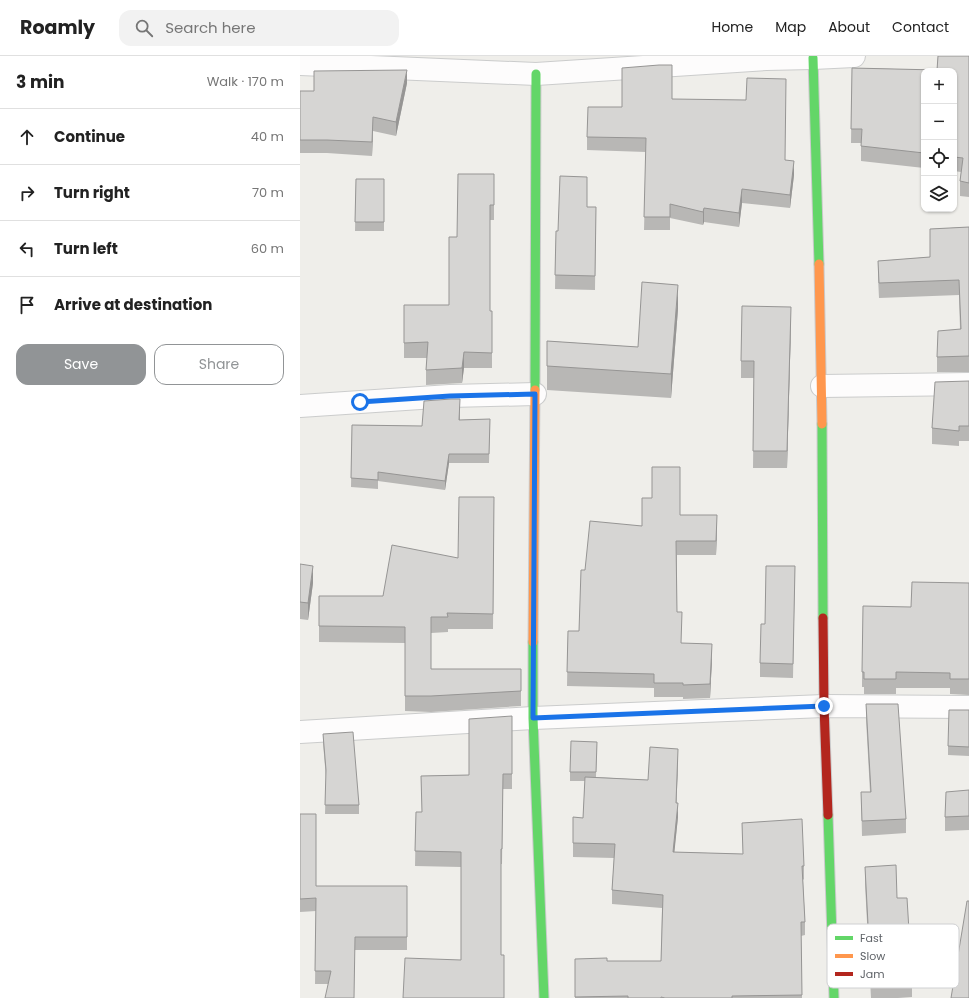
<!DOCTYPE html>
<meta charset="utf-8">
<style>
:root{--surface:#fff;--page:#f2f2f2;--text:#222;--muted:#767676;--line:#e0e0e0;--accent:#919496}
body{margin:0;font-family:Poppins,sans-serif;background:var(--page);color:var(--text)}
.controls{position:absolute;right:12px;top:12px;display:grid;overflow:hidden;border-radius:8px;box-shadow:0 1px 3px #0004}
.controls button{width:36px;height:36px;display:grid;place-items:center;padding:0;border:0;border-bottom:1px solid var(--line);background:var(--surface);color:var(--text);font:20px sans-serif}
.stop{position:absolute;width:12px;height:12px;margin:-9px;border:3px solid #1a73e8;border-radius:50%;background:#fff}
.stop.end{background:#1a73e8;border-color:#fff;box-shadow:0 1px 4px #0008}
.list{margin:0;padding:0;list-style:none}
h2{display:flex;justify-content:space-between;align-items:center;height:52px;margin:0;padding:0 16px;font-size:17px}
h2 small{font-size:13px;font-weight:400;color:var(--muted)}
.list li{display:grid;grid-template-columns:26px 1fr auto;gap:12px;align-items:center;box-sizing:border-box;height:56px;padding:0 16px;border-top:1px solid var(--line)}
.list b{display:block;font-size:15px;white-space:nowrap}
.list em{font-size:13px;font-style:normal;color:var(--muted)}
.actions{display:flex;gap:8px;padding:12px 16px}
.actions a{flex:1;padding:9px 0;border:1px solid var(--accent);border-radius:12px;text-align:center;font-size:14px;color:var(--accent)}
.actions .main{background:var(--accent);color:#fff}
.icon{flex:none;width:22px;height:22px;fill:none;stroke:currentColor;stroke-width:2;stroke-linecap:round;stroke-linejoin:round}
.map{position:relative;flex:none;width:669px;height:942px;overflow:hidden}
header{display:flex;align-items:center;gap:24px;box-sizing:border-box;height:56px;padding:0 20px;background:var(--surface);border-bottom:1px solid var(--line)}
header strong{font-size:19px}
nav{display:flex;gap:22px;margin-inline-start:auto;font-size:14px}
.search{width:280px;height:36px;background:var(--page);display:flex;align-items:center;gap:10px;box-sizing:border-box;padding:0 14px;border-radius:12px;color:var(--muted);font-size:15px}
main{display:flex}
aside{flex:1;background:var(--surface)}
.map>svg:first-child{display:block}
.lines{fill:none;stroke-linecap:round;stroke-linejoin:round}
.street-casing{stroke:#cbcccc;stroke-width:24}
.fast-casing{stroke:#cacacb;stroke-width:11}
.slow-casing{stroke:#cacacb;stroke-width:11}
.jam-casing{stroke:#cacacb;stroke-width:11}
.street{stroke:#fdfcfc;stroke-width:22}
.fast{stroke:#63d668;stroke-width:9}
.slow{stroke:#ff974d;stroke-width:9}
.jam{stroke:#b3261e;stroke-width:9}
.wall{fill:#b8b7b5}
.shaded-wall{fill:#969594}
.building{fill:#d6d5d3;stroke:#969594}
.route{stroke:#1a73e8;stroke-width:5}
.key{fill:#fff;stroke:#cfd0d2;stroke-width:1}
.key-label{font-size:11px;fill:#5f6368}
</style>
<header>
<strong>Roamly</strong>
<div class="search"><svg class="icon" aria-label="search" viewBox="0 0 24 24"><circle cx="10" cy="10" r="6"/><path d="M15 15l6 6"/></svg>Search here</div>
<nav><a>Home</a><a>Map</a><a>About</a><a>Contact</a></nav>
</header>
<main>
<aside>
<h2>3 min<small>Walk · 170 m</small></h2>
<ul class="list">
<li><svg class="icon" aria-label="ahead" viewBox="0 0 24 24"><path d="M12 20V5M6 11l6-6 6 6"/></svg><div><b>Continue</b></div><em>40 m</em></li>
<li><svg class="icon" aria-label="right" viewBox="0 0 24 24"><path d="M7 20v-9h11M14 6l5 5-5 5"/></svg><div><b>Turn right</b></div><em>70 m</em></li>
<li><svg class="icon" aria-label="left" viewBox="0 0 24 24"><path d="M17 20v-9H6M10 6l-5 5 5 5"/></svg><div><b>Turn left</b></div><em>60 m</em></li>
<li><svg class="icon" aria-label="arrive" viewBox="0 0 24 24"><path d="M6 21V4h12l-3 4 3 4H6"/></svg><div><b>Arrive at destination</b></div></li>
</ul>
<div class="actions"><a class="main">Save</a><a>Share</a></div>
</aside>
<div class="map">
<svg width="669" height="942" viewBox="0 0 669 942">
<rect width="100%" height="100%" fill="#efeeea"/>
<g class="lines">
<!-- street casing -->
<g class="street-casing">
<path id="street" d="M0 8 236 18 466 3 513 2 554 0
M522 330 669 328
M0 350 150 340 235 338
M0 676 233 662 524 650 669 651"/>
</g>
<!-- fast casing -->
<g class="fast-casing">
<path id="fast" d="M513 2 519 208
M235 334 236 18
M522 368 523 562
M233 586V662L244 942
M528 759 534 942"/>
</g>
<!-- slow casing -->
<g class="slow-casing">
<path id="slow" d="M519 208 522 368
M233 586 235 334"/>
</g>
<!-- jam casing -->
<g class="jam-casing">
<path id="jam" d="M523 562 524 650 528 759"/>
</g>
<!-- street -->
<use href="#street" class="street"/>
<!-- fast -->
<use href="#fast" class="fast"/>
<!-- slow -->
<use href="#slow" class="slow"/>
<!-- jam -->
<use href="#jam" class="jam"/>
</g>
<!-- wall -->
<path class="wall" d="M638 0H669V141L660 140V125L661 116 654 115V15H624V112L561 105V87H551L552 12 637 14Z
M107 27 96 80 73 75 72 100 27 97H0V35H14Z
M372 43 485 104 494 119 490 152 442 147 439 171 404 166 403 169 370 162V174H344L346 96 287 94V81L322 51Z
M194 118V164H190V255H192V312H164L162 327 126 329V314L127 302H104V249H149L157 181Z
M56 123H84V175H55Z
M287 151H296L295 234 255 233 256 175H258Z
M669 171V316H637V301L660 273 659 239 579 242 578 221V205L630 201V173Z
M378 253 371 342 247 334V285L338 291Z
M491 268 487 412H453L454 322H441V305Z
M669 325V385H659V390L632 388V372Z
M160 352V364L190 363 189 407H149L145 434 78 425V433L51 431 52 369 122 370Z
M194 441 193 573H148V576L131 577V613H221V650L131 656 105 655V587L19 586V540H83L158 502Z
M380 459 417 474 416 499H377V556L381 587 412 603 410 642 383 643V641H354V632L267 630 268 575H279L285 514 342 470Z
M0 508 13 527 8 564 0 563Z
M495 510 493 622 460 621V607L465 568Z
M669 527V639L650 638V632H596V638H564V631H562V616L611 551Z
M566 648 606 763V777L562 780 561 736H570L566 663Z
M669 654V700L648 699V690Z
M212 660V733H203L202 808H201L161 904V811L115 810 116 756H122L121 720 169 719Z
M23 678 59 749V758H25L26 722 23 687Z
M297 686 296 721 348 724 378 706 376 747 378 761 374 796 443 798 442 767 504 810V823L503 824 505 866V879L501 880 502 942H275V903L307 905H361L362 852 312 848V834L314 802 273 801V761L283 762 285 725H270V716Z
M669 734V774L645 775V761Z
M0 758 16 830H107V894H55L28 928H15L16 855 0 856Z
M565 811 597 842 612 924V941L598 942H571L565 828Z"/>
<!-- shaded-wall -->
<path class="shaded-wall" d="M107 14V27L96 80V66Z
M73 61V75L72 100V86Z
M494 105V119L490 152V139Z
M442 133V147L439 171V157Z
M404 152V166L403 169V156Z
M378 229V253L371 342V318Z
M491 251V268L487 412V395Z
M164 296V312L162 327V312Z
M160 343V352L159 373V364Z
M149 398V407L145 434V425Z
M417 459V474L416 499V485Z
M13 510V527L8 564V547Z
M412 588V603L410 642V628Z
M378 693V706L376 760V747Z
M378 747V761L373 810V796Z"/>
<!-- building -->
<path class="building" d="M638 0H669V127L660 125 663 102 654 101V15H624V97L561 90 562 73H551L552 12 637 14Z
M359 9H372V43L446 44 447 22 486 23 485 104 494 105 490 139 442 133 439 157 404 152 403 156 370 148V161H344L346 82 287 81 288 51H322V12Z
M107 14 96 66 73 61 72 86 27 84H0V35H14V15Z
M158 118H194V149H190V255H192V297L164 296 162 312 126 314 128 286 104 287V249H149V181H157Z
M260 120 287 121V151H296L295 220 255 219 256 175H258Z
M56 123H84V166H55Z
M669 171V300L637 301 638 275 661 273 659 224 579 227 578 205 630 201V173Z
M342 226 378 229 371 318 247 310V285L338 291Z
M442 250 491 251 487 395H453L454 305H441Z
M669 325V370H659V375L632 372 635 326Z
M151 343H160L159 364 190 363 189 398H149L145 425 78 416V424L51 422 52 369 122 370 124 345Z
M352 411H380V459H417L416 485H376L377 556H382L381 587 412 588 410 628 383 629V627H354V618L267 616 268 575H279L281 514H285L290 465 342 470V442H352Z
M159 441H194L193 558 147 557 148 561H131V613H221V635L131 640H105V571L19 570V540H83L92 489 158 502Z
M0 508 13 510 8 547 0 546Z
M466 510H495L493 608 460 607 461 568H465Z
M612 526 669 527V623H650V617L596 616V623H564V616H562L563 550 611 551Z
M566 648H598L606 763 562 765 561 736H571Z
M649 654H669V691L648 690Z
M212 660V718H203L202 793H201V899H204V942H103L105 902 161 904V796L115 795 116 756H122L121 720 169 719V663Z
M53 676 59 749H25L26 714 23 678Z
M271 685 297 686 296 716H270Z
M350 691 378 693 376 747H378L373 796 443 798 442 767 502 763 504 810H502L505 866H501L502 939 432 940V942H365L361 941V942H328V940L275 941V903L307 902V905H361L363 839 312 834 315 788 273 787V761L283 762 285 721 348 724Z
M669 734V760L645 761 646 736Z
M0 758H16V830H107V881H55L54 942H25L31 915H15L16 842 0 843Z
M596 809 597 842H607L612 924 571 926 565 811Z
M667 845H669V942H651Z"/>
<g class="lines">
<!-- route -->
<path class="route" d="M60 346 150 340 235 338 233 662 524 650"/>
</g>
<!-- legend -->
<rect x="527" y="868" width="132" height="64" rx="6" class="key"/>
<rect x="535" y="880" width="18" height="4" fill="#63d668"/>
<rect x="535" y="898" width="18" height="4" fill="#ff974d"/>
<rect x="535" y="916" width="18" height="4" fill="#b3261e"/>
<g class="key-label">
<text x="560" y="886">Fast</text>
<text x="560" y="904">Slow</text>
<text x="560" y="922">Jam</text>
</g>
</svg>
<div class="controls">
<button>+</button>
<button>−</button>
<button><svg class="icon" aria-label="locate" viewBox="0 0 24 24"><circle cx="12" cy="12" r="6"/><path d="M12 2v4M12 18v4M2 12h4M18 12h4"/></svg></button>
<button><svg class="icon" aria-label="layers" viewBox="0 0 24 24"><path d="M12 4l9 5-9 5-9-5zM3 14l9 5 9-5"/></svg></button>
</div>
<div class="stop" style="left:60px;top:346px"></div>
<div class="stop end" style="left:524px;top:650px"></div>
</div>
</main>
